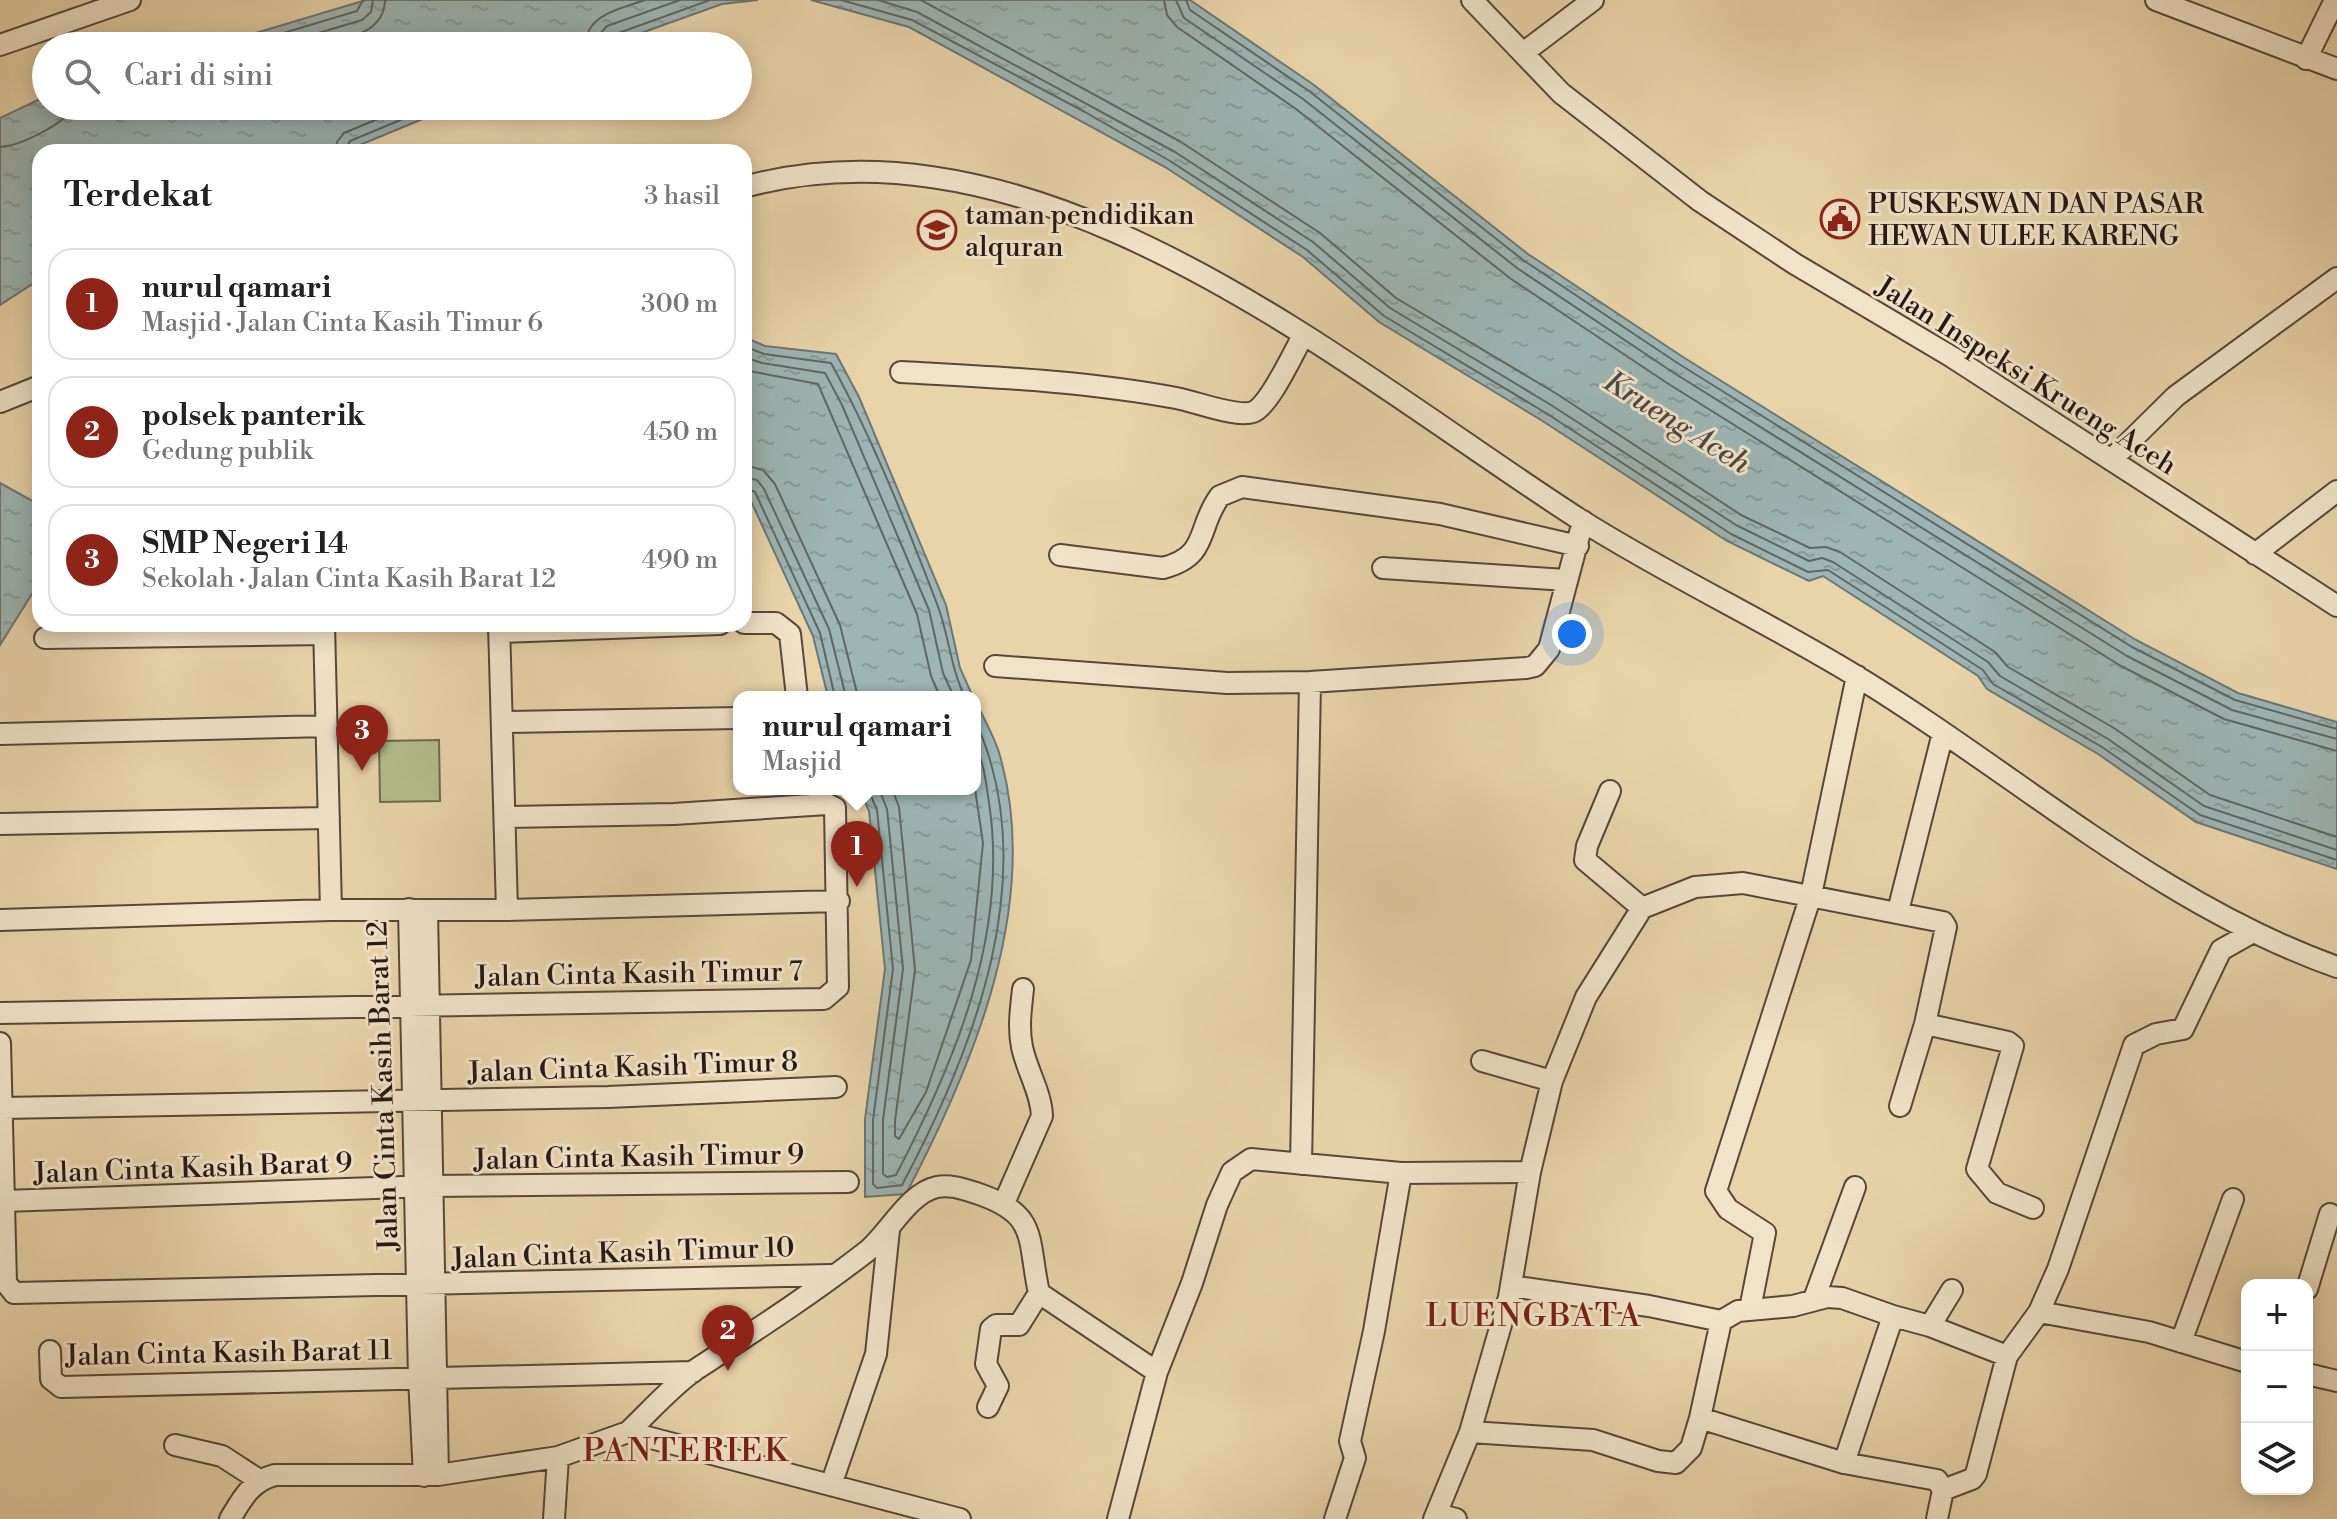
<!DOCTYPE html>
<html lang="id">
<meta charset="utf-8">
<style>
:root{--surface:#fff;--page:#f2f2f2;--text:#222;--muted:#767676;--line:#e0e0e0;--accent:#8f2418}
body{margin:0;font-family:"Libre Bodoni",serif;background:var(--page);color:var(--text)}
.controls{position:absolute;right:24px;bottom:24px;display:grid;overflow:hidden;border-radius:16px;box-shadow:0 4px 20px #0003}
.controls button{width:72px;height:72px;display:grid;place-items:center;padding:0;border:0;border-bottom:2px solid var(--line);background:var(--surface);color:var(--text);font:40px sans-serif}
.you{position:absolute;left:1572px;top:634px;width:28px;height:28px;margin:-20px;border:6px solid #fff;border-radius:50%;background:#1a73e8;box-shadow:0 0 0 12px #1a73e833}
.badge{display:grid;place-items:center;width:52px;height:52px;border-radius:50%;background:var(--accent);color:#fff;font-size:26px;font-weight:700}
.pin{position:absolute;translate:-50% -66px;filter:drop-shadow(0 2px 4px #0008)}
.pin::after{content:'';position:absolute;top:42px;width:28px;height:24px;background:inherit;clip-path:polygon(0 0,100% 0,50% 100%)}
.popup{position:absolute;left:733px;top:691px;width:248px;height:104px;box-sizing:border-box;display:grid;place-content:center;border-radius:16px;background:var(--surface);filter:drop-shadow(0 2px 6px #0005);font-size:26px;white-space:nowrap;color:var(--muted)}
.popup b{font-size:30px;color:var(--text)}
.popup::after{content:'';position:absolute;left:50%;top:100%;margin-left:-16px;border:16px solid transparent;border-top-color:var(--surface)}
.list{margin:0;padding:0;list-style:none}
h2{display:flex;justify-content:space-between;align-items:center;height:104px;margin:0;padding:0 32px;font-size:34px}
h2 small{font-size:26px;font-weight:400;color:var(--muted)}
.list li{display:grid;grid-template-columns:52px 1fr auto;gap:24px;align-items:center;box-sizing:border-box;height:112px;margin:0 16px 16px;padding:0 16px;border:2px solid var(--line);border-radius:24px}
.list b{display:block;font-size:30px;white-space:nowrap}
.list p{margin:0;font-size:26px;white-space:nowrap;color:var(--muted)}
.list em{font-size:26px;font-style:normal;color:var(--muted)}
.icon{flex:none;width:44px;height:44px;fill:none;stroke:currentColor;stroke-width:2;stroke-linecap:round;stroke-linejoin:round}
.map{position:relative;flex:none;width:2337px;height:1519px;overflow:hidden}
.search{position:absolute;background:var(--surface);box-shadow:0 4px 20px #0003;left:32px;top:32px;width:720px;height:88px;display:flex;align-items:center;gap:20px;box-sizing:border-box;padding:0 28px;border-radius:44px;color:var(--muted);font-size:30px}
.panel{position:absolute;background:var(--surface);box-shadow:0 4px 20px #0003;left:32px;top:144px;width:720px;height:488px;border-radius:24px}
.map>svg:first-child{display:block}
.pitch{fill:#b3bd8b;stroke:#6c6b50;stroke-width:2}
.water{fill:url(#water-ripples);stroke:#6d7775;stroke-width:2}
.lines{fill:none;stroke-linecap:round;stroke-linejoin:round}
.shore{stroke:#626764;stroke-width:2}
.minor-casing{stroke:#57483a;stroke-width:24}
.minor{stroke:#f1e3c8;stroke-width:20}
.labels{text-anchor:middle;stroke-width:6;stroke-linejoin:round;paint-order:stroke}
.poi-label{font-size:28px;fill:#261914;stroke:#f1e3c8;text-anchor:start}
.street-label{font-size:28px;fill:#261914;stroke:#f1e3c8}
.water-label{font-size:30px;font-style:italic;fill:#4a4844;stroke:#f1e3c8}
.quarter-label{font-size:32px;letter-spacing:2px;fill:#7a1f14;stroke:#f1e3c8}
</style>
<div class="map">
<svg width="2337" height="1519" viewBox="0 0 2337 1519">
<defs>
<pattern id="water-ripples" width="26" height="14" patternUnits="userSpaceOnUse" patternTransform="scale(2)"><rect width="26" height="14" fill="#9db5b5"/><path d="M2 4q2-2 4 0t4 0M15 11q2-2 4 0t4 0" fill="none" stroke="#879b9b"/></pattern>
</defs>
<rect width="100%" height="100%" fill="#e9d4aa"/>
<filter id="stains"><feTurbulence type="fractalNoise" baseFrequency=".0025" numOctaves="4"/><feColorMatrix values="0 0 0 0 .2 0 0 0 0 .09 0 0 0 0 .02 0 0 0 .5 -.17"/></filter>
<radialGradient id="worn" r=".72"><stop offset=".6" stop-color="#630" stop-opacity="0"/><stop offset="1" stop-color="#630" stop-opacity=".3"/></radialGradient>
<!-- pitch -->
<path class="pitch" d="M439 740 440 801 380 802 379 741Z"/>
<!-- water -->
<path class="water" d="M366 0H758L722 4 605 46H212Z
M811 0H1190L1314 85 1528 254 1683 357 2136 640 2238 693 2337 722V869L2196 822 2098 754 1987 689 1978 676 1823 576 1809 581 1727 541 1541 420 1379 322 1303 257 1165 167 909 27Z
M46 96V106H454L343 152H40V279L0 305V118Z
M744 337 765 346 836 354 859 397 946 605 960 668 973 697H828L813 636 744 486Z
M0 483 40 505V581L0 645Z
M975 700C983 718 995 737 1000 756 1042 903 973 1066 906 1194L865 1197V1119L885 969 869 811 859 789H975Z"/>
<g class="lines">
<!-- shore -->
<path class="shore" d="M841 0 912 20 1085 112 1170 161 1307 250 1384 316 1546 413 1731 534 1808 572 1828 570 1983 670 1993 684 2102 747 2200 815 2337 860
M878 0 917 12 1175 152 1313 242 1390 308 1551 405 1736 525 1809 561 1822 558 1833 562 1988 662 2000 676 2108 739 2204 806 2337 850
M921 0 1181 142 1320 233 1396 298 1557 394 1741 515 1810 548 1826 547 1840 552 1995 652 2008 667 2114 728 2210 795 2337 837
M1164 0 1167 15 1177 27 1296 109 1511 279 1667 383 1971 573 2121 666 2224 719 2337 751
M1176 0 1184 18 1303 99 1517 268 1674 373 2127 656 2232 710 2337 739
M1186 0 1190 10 1309 91 1523 260 1679 364 2132 647 2235 700 2337 729
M240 46 357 11 363 0
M275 46 362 20 371 12 373 0
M318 46C345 38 384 35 385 0
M585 46C586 14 620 9 645 0
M597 46 599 35 607 26 680 0
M607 46 613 35 710 0
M0 147C20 146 65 124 74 106
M335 152 337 142 344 133 409 106
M345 152 350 141 434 106
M744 346 764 354 831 363C873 439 906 523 937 604 949 634 950 667 965 697
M744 357 762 363 825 373 842 405 929 610 943 673 954 697
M744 370 818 384 917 614 931 676 940 697
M744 465 763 470 775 484 840 625 858 697
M744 477 757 480 764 489 829 629 846 697
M744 487 755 492 820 633 835 697
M868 789 877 810 893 969 873 1120V1184L877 1188 902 1185C975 1048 1044 871 975 720
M879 789 887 809 903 969 883 1120V1174L887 1177 896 1175C955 1062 1009 933 989 803 986 782 984 763 975 744
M892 789 899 807 915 970 895 1121V1136L899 1139 926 1092 971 960 983 843 975 789"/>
<!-- minor casing -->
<g class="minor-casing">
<path id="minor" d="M1472 0 1561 93 1700 201 1795 264 1952 357 2337 606
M2156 0 2337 69
M0 45 130 0
M1523 53 1593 0
M2306 59 2335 0
M744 187C1044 106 1344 368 1579 519 1669 576 1766 621 1856 676 2016 773 2159 904 2337 967
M901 372C992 377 1086 381 1176 398 1194 401 1236 418 1253 412 1270 405 1293 353 1303 336
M0 402 40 386
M2111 460 2176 396 2337 278
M2255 554 2337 491
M1060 555 1163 568C1210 556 1196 528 1220 496L1242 487 1440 514 1578 546
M1383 568 1566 580
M744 623H776L790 634 797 697
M324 624 331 910H507L499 624
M499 632 720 624
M45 638 324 634
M995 666 1227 683 1310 682 1526 668 1535 666 1549 649 1583 521
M504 722 739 718
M0 734 327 726
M1610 791 1587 846 1585 860 1642 908
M0 824 329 818
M409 909 419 1378 424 1476
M507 910 839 901
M427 911 438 1475
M1898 911 1943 733
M0 920 331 910
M0 1013 824 999 838 987 835 808 827 804 674 814 505 817
M1925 1024 2008 1042 2013 1046 1977 1169 1997 1193 2033 1208
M0 1043 6 1283 14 1293 831 1275
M1482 1061 1552 1081
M2 1108 608 1097 836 1087
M1301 1164 1310 682
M4 1201 431 1186 848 1182
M1004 1203 1042 1116C1041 1092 1027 1071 1022 1047 1018 1028 1021 1008 1023 989
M1511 1286 1649 1306 1721 1321
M2307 1289 2330 1214
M1814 1299 1855 1187
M1750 1309 1765 1233 1728 1209 1716 1191 1811 895 1857 676
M2039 1312 2149 1332 2247 1362
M1893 1316 1930 1326 1952 1290
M1930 1326 2007 1356 2039 1312 2058 1269 2134 1045 2156 1034 2183 1029 2221 950 2251 933
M2181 1342 2233 1199
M50 1351 51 1379 61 1387 693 1372
M2307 1374 2337 1381
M988 1407 998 1386 986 1364 991 1329 996 1325H1019L1039 1293
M628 1432C649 1412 671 1387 695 1370 753 1332 812 1294 866 1252 888 1235 908 1193 937 1187 951 1184 966 1190 979 1194 1039 1215 1027 1238 1039 1293L1157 1372
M1470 1432 1593 1440 1658 1461 1676 1463 1691 1448 1700 1418
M175 1445 222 1456 259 1480
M1844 1463 1893 1316 1842 1298 1827 1297 1793 1306 1738 1311 1721 1321 1700 1418 1844 1463 1937 1480 1943 1490 1937 1519
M831 1485 876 1354 889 1230
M1943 1490 1972 1479 1976 1474 2007 1356
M1437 1514 1456 1519
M230 1519C242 1499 251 1481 275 1475H438L558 1457 628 1432 960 1519
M554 1519 558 1457
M1118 1519 1157 1372 1192 1283 1217 1205 1232 1172 1251 1159 1401 1173 1530 1172
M1335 1519 1355 1458 1350 1441 1374 1331 1401 1173
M1434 1519 1470 1432 1509 1297 1530 1172 1552 1081 1586 997 1642 908 1695 887 1743 883 1943 922 1946 927 1925 1024 1900 1106"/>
</g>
<!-- minor -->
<use href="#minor" class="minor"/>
</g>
<!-- icons -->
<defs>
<g id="civic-ring" transform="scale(2)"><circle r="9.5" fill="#f1e3c8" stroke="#8f2418" stroke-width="1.5"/><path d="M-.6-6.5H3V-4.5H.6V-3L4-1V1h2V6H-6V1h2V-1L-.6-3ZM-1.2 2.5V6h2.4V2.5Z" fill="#8f2418"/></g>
<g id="university-ring" transform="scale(2)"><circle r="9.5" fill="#f1e3c8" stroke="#8f2418" stroke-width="1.5"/><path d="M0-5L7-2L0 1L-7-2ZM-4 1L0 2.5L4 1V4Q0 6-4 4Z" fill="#8f2418"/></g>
</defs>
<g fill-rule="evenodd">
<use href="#civic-ring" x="1840" y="219"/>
<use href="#university-ring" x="937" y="230"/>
</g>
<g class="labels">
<!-- poi labels -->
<g class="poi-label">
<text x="1868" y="213">PUSKESWAN DAN PASAR<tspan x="1868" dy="32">HEWAN ULEE KARENG</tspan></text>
<text x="965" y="224">taman pendidikan<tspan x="965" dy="32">alquran</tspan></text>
</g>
<!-- street labels -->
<g class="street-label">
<text transform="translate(2027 375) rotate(32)" y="10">Jalan Inspeksi Krueng Aceh</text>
<text transform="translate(639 973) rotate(-1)" y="10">Jalan Cinta Kasih Timur 7</text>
<text transform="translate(633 1066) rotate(-2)" y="10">Jalan Cinta Kasih Timur 8</text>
<text transform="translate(382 1086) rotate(-92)" y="10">Jalan Cinta Kasih Barat 12</text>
<text transform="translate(639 1156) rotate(-1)" y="10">Jalan Cinta Kasih Timur 9</text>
<text transform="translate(193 1167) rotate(-2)" y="10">Jalan Cinta Kasih Barat 9</text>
<text transform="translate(623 1252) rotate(-2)" y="10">Jalan Cinta Kasih Timur 10</text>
<text transform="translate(229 1352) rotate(-1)" y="10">Jalan Cinta Kasih Barat 11</text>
</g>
<!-- water labels -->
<g class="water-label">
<text transform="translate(1677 422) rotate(32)" y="10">Krueng Aceh</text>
</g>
<!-- quarter labels -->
<g class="quarter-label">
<text x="1534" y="1326">LUENGBATA</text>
<text x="686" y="1461">PANTERIEK</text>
</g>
</g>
<rect width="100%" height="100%" filter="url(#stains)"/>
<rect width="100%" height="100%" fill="url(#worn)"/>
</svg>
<div class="controls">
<button>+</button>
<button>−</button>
<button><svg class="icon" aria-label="layers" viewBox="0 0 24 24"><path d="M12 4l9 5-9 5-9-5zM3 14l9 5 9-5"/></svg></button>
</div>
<div class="you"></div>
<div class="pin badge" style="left:857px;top:887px">1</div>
<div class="popup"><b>nurul qamari</b>Masjid</div>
<div class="pin badge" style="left:728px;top:1371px">2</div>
<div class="pin badge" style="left:362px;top:771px">3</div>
<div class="search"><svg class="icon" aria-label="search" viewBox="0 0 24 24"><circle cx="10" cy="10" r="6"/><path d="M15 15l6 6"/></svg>Cari di sini</div>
<section class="panel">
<h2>Terdekat<small>3 hasil</small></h2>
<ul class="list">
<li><span class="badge">1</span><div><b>nurul qamari</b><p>Masjid · Jalan Cinta Kasih Timur 6</p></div><em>300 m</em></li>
<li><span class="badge">2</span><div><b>polsek panterik</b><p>Gedung publik</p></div><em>450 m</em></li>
<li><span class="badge">3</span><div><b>SMP Negeri 14</b><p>Sekolah · Jalan Cinta Kasih Barat 12</p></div><em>490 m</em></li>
</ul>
</section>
</div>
